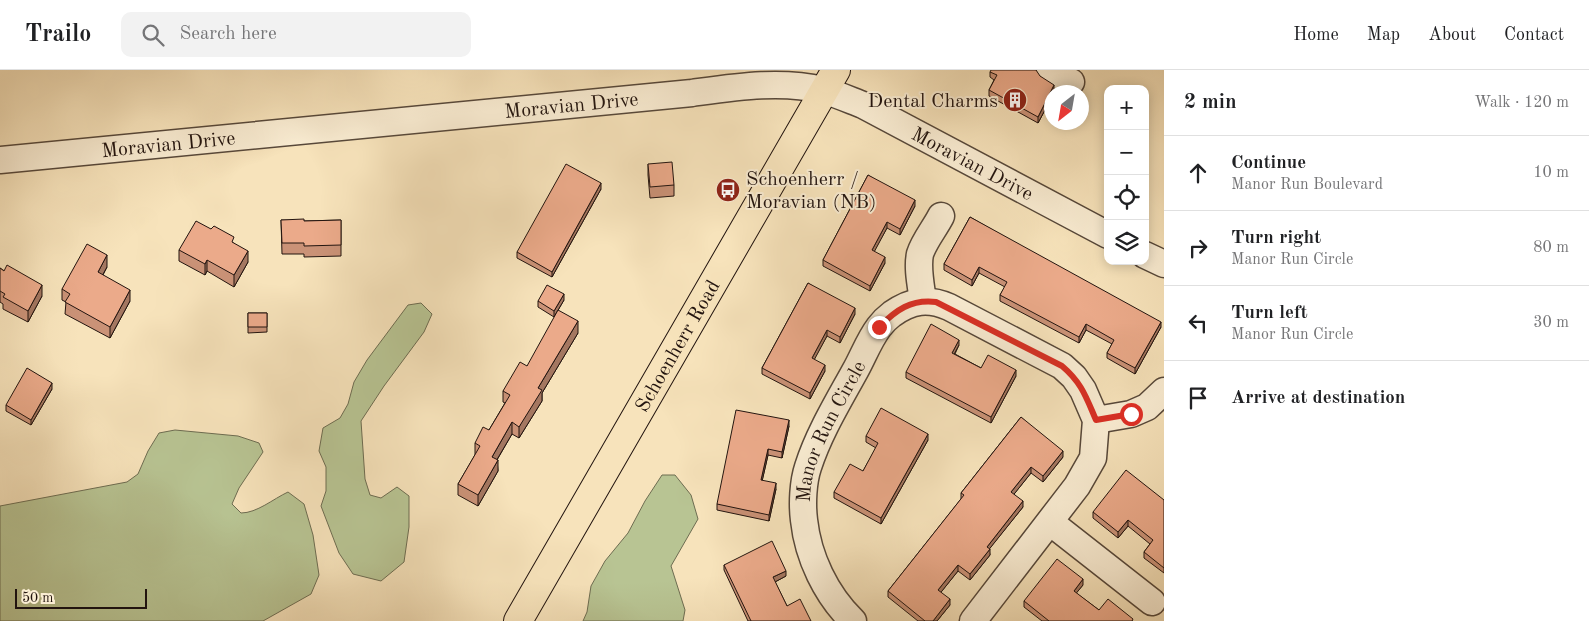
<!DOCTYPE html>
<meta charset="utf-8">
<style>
:root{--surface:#fff;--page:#f2f2f2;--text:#202124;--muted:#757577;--line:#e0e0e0}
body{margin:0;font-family:"Old Standard TT",serif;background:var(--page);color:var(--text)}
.controls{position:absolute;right:15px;top:15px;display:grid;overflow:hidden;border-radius:10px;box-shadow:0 2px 12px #0003}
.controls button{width:45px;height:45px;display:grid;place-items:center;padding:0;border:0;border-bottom:1px solid var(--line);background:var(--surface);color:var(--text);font:25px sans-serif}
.compass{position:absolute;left:1044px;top:15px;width:45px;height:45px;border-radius:50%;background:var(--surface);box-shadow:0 2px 12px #0003;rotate:211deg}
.scale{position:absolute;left:15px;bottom:12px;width:132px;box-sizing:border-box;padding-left:5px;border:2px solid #22140f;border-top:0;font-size:14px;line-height:18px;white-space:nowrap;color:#22140f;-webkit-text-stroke:4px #faedd3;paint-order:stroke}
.stop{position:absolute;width:15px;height:15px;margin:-11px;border:4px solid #d93025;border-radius:50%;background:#fff}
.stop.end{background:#d93025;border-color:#fff;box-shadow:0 1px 5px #0008}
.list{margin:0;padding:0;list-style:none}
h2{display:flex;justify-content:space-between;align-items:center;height:65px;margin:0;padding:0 20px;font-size:21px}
h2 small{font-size:16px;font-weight:400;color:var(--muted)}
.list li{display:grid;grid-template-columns:32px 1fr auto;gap:15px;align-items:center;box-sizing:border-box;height:75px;padding:0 20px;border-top:1px solid var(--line)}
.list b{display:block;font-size:19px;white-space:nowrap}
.list p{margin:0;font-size:16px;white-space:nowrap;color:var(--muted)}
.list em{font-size:16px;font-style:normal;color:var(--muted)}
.icon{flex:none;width:28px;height:28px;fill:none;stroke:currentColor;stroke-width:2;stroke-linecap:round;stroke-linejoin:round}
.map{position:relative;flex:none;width:1164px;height:551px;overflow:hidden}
header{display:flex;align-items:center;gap:30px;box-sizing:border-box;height:70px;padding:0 25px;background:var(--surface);border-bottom:1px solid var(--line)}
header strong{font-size:24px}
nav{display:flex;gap:28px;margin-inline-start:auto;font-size:18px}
.search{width:350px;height:45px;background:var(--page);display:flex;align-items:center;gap:12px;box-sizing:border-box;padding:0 18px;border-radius:10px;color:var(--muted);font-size:19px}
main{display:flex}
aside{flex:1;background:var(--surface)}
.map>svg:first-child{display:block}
.green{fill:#b8c493;stroke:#6d6c51}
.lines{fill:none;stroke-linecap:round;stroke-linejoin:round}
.minor-casing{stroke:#57483a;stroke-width:29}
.major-casing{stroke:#22140f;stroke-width:30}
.minor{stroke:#faedd3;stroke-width:26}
.major{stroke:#f7e3bb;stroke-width:28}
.wall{fill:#ca9277;stroke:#22140f}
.shaded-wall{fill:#a47761;stroke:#22140f}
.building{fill:#ebaa8a;stroke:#22140f}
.route{stroke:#d93025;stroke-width:6}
.labels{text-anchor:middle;stroke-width:4;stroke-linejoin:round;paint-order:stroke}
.poi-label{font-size:20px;fill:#22140f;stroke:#faedd3;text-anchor:end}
.street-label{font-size:20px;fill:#22140f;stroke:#faedd3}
</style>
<header>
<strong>Trailo</strong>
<div class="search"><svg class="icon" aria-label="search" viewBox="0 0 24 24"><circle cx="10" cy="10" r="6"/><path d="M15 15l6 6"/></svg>Search here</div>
<nav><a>Home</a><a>Map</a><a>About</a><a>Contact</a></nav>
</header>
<main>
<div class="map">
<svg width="1164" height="551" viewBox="0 0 1164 551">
<rect width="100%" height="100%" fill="#f7e3bb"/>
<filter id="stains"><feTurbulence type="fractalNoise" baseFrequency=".004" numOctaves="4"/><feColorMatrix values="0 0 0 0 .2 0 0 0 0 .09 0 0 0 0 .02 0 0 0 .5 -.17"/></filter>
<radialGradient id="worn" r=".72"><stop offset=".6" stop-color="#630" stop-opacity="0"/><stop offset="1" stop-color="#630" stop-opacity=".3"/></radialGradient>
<!-- green -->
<path class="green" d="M421 233 432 244 424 262 384 316 361 351 365 409 370 425 381 428 397 417 409 426V457L404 492 381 511 353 504 339 483 321 436 326 421V397L319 381 323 358 340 348 348 334 354 312 367 290 408 235Z
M175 360 238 366 259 373 263 382 239 418 232 434 241 443C257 443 273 429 288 422L304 434 313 465 319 505 311 524 263 551H0V436L127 412 138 404 148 381 159 363Z
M662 405H675L691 425 698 449 671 496 685 540 683 551H583L587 542 591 516 605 491 628 463 645 431Z"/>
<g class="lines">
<!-- minor casing -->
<g class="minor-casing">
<g id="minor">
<path d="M1050 0 1057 6 1071 12"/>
<path id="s1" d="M0 90 692 23C736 17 780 10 823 20 836 24 850 30 863 35L1108 165"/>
<path d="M1145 185 1164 194"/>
<path d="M923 231C921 216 917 198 920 184 924 171 935 158 941 146"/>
<path d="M1096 350 1131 344 1147 337 1164 321"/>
<path d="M1050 452 1152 532"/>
<path id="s2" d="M853 551C826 525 808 487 804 450 802 434 803 412 808 397 819 363 838 332 855 301 863 287 869 270 879 257 882 253 888 247 892 244 912 230 928 228 949 237L1062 296 1074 307 1083 320 1096 350 1093 388 1077 416 973 551"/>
</g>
</g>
<!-- major casing -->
<g class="major-casing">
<g id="major">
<path id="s3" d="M518 551 836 0"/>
</g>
</g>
<!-- minor -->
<use href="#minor" class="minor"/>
<!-- major -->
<use href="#major" class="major"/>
</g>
<!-- wall -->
<path class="wall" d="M990 2 1040 6 1054 21 1052 22V27L1038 53 989 26V20L994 10 990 7Z
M648 94 674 115V126L650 128 648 105Z
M868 105 915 136 900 165 887 158 874 181 885 193 870 221 823 196V190Z
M601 119 552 207 517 188V182Z
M970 147 1161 257 1135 304 1107 288V283L1112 274 1086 260 1079 273 1000 231V225L1005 217 979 203 972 216 944 200V194Z
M281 150 304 151 341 150V186L304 187V184H282Z
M234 173 248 192 234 217 207 201 205 205 179 191V180Z
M107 197 103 205 130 231 110 268 65 244 66 232 62 230V219Z
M0 198 42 226 28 252 3 239V234L0 232Z
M808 213 855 244 840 273 827 266 814 289 825 301 810 329 762 304V298Z
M564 230 554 247 538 237V231Z
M248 243H267V262L248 263Z
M578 263 542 323V331L519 368 512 364 497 390 498 401 478 436 458 425V414L475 385V373L489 360 505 333 503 332V321L527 296Z
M959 275 955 284 981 298 1016 306 991 353 906 308V302Z
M52 319 31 355 6 341V335Z
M1021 347 1063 387 1043 412 1031 403 1014 424 1023 437 989 479 990 485 970 510 958 501 941 522 950 535 937 551H918L888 527V521L961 429V423Z
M789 356 782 388 768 385 762 411 776 419 769 451 717 440V434Z
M866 366 928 370 881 454 834 428V422L863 401 876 378 866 372Z
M1164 430V503L1144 488V482L1150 474 1128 456 1118 468 1093 448V442Z
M724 495 786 506 775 512 787 536 811 551H748L724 500Z
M1083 515 1076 523 1099 540 1133 551H1042L1024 537V531Z"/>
<!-- shaded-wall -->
<path class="shaded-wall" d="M1054 15V22H1052V27L1038 53V47Z
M601 113V119L552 207V202Z
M915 130V136L900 165V159Z
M887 152V158L872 186V180Z
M248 181V192L234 217V205Z
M107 185V197L98 213V202Z
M885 187V193L870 221V216Z
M207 190V201L205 205V194Z
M979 197V203L972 216V210Z
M42 215V226L28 252V241Z
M130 220V231L110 268V257Z
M564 224V230L554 247V241Z
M855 238V244L840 273V267Z
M578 251V263L542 323V331L519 368V357L538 318Z
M1161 252V257L1135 304V298Z
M1086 254V260L1079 273V267Z
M827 260V266L812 294V288Z
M959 270V275L952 288V283Z
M825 295V301L810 329V323Z
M1016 300V306L991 353V347Z
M52 313V319L31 355V350Z
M789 350V356L782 388V382Z
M512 352V364L492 398V387Z
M928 364V370L881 454V448Z
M768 379V385L761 416V410Z
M1063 381V387L1043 412V406Z
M498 390V401L478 436V425Z
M1031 397V403L1011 428V422Z
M776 413V419L769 451V445Z
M1023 431V437L987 482V477Z
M1128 450V456L1118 468V462Z
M990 479V485L970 510V504Z
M958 495V501L938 526V520Z
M786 501V506L773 513V507Z
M1083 509V515L1074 526V521Z
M950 529V535L937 551H933Z"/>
<!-- building -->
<path class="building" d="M991 0H1036L1040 6 1054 15 1038 47 989 20 997 5 990 2Z
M672 92 674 115 650 117 648 94Z
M566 94 601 113 552 202 517 182Z
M868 105 915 130 900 159 887 152 872 180 885 187 870 216 823 190Z
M970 147 1161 252 1135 298 1107 283 1114 270 1086 254 1079 267 1000 225 1007 212 979 197 972 210 944 194Z
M304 149V151L341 150V175L304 176V173H282L281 150Z
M196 151 211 159 214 156 234 167 232 172 248 181 234 205 207 190 205 194 179 180Z
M87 174 107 185 98 202 130 220 110 257 65 232 70 224 62 219Z
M7 195 42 215 28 241 3 227 5 224 0 221V198L4 201Z
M808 213 855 238 840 267 827 260 812 288 825 295 810 323 762 298Z
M547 215 564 224 554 241 538 231Z
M558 240 578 251 538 318 542 320 519 357 512 352 492 387 498 390 478 425 458 414 480 376 475 373 483 357 489 360 510 325 503 321 520 292 527 296Z
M248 243H267V257H248Z
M931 254 959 270 952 283 981 298 988 285 1016 300 991 347 906 302Z
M27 298 52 313 31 350 6 335Z
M881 338 928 364 881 448 834 422 850 394 863 401 870 388 878 373 866 366Z
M736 340 789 350 782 382 768 379 761 410 776 413 769 445 717 434Z
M1021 347 1063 381 1043 406 1031 397 1011 422 1023 431 987 477 990 479 970 504 958 495 938 520 950 529 933 551H925L888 521 964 425 961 423Z
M1126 400 1164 430V498L1144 482 1153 470 1128 450 1118 462 1093 442Z
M772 471 786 501 773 507 787 536 800 529 811 551H751L724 495Z
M1057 489 1083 509 1074 521 1099 540 1108 529 1133 549 1132 551H1049L1024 531Z"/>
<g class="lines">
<!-- route -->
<path class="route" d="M879 257C896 240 911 229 936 232L1062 296C1082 313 1086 327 1096 350L1131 344"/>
</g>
<!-- icons -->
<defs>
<g id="building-disc" transform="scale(1.25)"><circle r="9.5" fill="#8f2418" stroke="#faedd3"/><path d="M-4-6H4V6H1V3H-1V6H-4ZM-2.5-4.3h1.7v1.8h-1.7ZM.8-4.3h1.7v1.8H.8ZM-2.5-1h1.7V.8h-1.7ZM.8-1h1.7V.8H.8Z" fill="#fff"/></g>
<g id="bus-disc" transform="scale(1.25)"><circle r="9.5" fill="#8f2418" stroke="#faedd3"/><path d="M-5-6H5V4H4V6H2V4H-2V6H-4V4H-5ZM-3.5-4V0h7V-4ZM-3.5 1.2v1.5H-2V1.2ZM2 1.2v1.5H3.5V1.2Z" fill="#fff"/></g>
</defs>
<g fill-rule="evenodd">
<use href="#building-disc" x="1015" y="30"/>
<use href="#bus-disc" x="728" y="120"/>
</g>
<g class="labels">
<!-- poi labels -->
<g class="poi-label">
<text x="998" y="37">Dental Charms</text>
<text x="746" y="115" text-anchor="start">Schoenherr /<tspan x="746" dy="23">Moravian (NB)</tspan></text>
</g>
<!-- street labels -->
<g class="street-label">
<text dy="7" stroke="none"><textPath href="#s1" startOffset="574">Moravian Drive</textPath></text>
<text dy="7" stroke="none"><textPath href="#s1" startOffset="169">Moravian Drive</textPath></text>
<text dy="7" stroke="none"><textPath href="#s1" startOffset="994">Moravian Drive</textPath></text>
<text dy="7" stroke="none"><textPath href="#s3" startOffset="318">Schoenherr Road</textPath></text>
<text dy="7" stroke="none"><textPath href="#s2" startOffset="209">Manor Run Circle</textPath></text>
</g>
</g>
<rect width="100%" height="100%" filter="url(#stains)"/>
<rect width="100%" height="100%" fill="url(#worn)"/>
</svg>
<div class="controls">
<button>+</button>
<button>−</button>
<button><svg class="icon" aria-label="locate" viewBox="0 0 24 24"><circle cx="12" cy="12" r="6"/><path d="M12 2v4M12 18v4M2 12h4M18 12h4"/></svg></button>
<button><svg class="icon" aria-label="layers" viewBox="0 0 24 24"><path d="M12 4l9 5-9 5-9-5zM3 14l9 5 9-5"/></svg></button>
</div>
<svg class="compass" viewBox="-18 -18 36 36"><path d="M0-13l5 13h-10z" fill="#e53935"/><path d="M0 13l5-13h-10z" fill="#757577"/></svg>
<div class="scale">50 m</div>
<div class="stop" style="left:1131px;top:344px"></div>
<div class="stop end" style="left:879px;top:257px"></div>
</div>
<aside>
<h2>2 min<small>Walk · 120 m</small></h2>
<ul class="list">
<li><svg class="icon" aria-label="ahead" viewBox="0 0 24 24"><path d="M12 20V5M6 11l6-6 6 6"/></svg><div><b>Continue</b><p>Manor Run Boulevard</p></div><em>10 m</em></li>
<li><svg class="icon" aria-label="right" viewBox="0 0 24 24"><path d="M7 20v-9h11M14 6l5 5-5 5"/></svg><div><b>Turn right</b><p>Manor Run Circle</p></div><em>80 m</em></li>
<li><svg class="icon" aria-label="left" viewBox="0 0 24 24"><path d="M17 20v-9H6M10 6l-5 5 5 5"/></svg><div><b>Turn left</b><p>Manor Run Circle</p></div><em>30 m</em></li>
<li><svg class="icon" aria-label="arrive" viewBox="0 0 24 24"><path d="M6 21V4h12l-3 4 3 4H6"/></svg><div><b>Arrive at destination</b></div></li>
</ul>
</aside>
</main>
